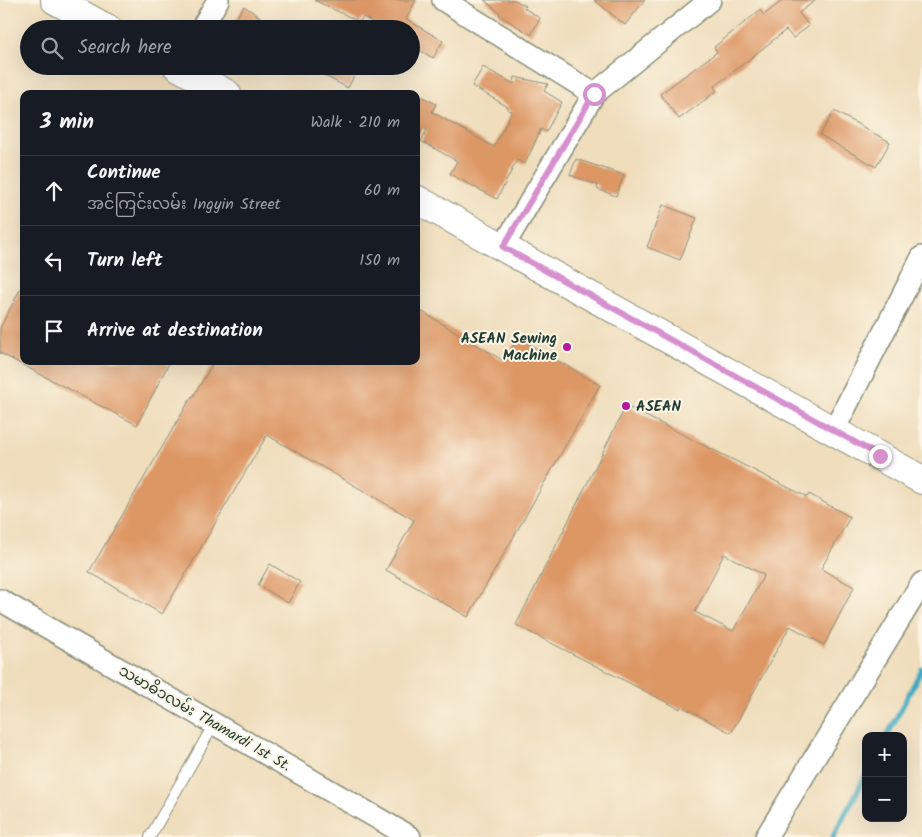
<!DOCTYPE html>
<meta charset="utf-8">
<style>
:root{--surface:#171b24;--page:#242831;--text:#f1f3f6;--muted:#9ea1a6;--line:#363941}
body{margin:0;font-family:Kalam,"Noto Sans Myanmar",sans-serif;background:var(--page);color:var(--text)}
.controls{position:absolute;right:15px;bottom:15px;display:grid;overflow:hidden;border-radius:10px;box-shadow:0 5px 20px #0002}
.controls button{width:45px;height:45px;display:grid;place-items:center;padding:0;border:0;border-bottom:1px solid var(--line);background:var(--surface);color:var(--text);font:25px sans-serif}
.stop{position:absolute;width:15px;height:15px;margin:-11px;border:4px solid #d690ce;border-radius:50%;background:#fff}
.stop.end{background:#d690ce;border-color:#fff;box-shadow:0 1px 5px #0008}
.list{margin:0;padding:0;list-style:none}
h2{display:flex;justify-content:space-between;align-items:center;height:65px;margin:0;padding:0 20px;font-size:21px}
h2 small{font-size:16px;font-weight:400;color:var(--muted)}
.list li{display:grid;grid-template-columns:32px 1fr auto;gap:15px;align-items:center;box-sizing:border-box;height:70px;padding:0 20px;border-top:1px solid var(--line)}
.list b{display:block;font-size:19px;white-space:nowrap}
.list p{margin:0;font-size:16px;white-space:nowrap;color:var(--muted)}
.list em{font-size:16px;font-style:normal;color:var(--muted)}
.icon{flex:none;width:28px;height:28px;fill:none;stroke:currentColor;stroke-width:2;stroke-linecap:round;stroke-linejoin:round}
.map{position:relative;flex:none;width:922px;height:837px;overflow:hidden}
.search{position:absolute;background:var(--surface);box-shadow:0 5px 20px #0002;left:20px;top:20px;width:400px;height:55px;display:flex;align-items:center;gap:12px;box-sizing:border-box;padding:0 18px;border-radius:28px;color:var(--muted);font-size:19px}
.panel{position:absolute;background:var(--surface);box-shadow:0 5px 20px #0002;left:20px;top:90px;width:400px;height:275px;border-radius:10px}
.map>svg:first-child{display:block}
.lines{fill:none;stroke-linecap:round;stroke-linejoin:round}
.stream{stroke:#41aac1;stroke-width:5.5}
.building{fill:#dd9765;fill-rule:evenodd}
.lane-casing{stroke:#878d78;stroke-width:12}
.street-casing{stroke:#878d78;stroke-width:24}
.secondary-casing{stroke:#878d78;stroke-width:30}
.lane{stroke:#fff;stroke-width:10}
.street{stroke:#fff;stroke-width:21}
.secondary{stroke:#fff;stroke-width:28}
.route{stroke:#d690ce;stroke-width:6}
.poi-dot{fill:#b5179e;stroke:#fcf5e5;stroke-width:2}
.labels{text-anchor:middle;stroke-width:4;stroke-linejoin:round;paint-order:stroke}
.poi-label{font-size:15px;font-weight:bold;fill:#1f3d34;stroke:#fcf5e5;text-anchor:end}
.street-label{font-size:15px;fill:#1f3d34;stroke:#fcf5e5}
</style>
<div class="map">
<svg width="922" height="837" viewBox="0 0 922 837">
<rect width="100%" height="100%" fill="#fcf5e5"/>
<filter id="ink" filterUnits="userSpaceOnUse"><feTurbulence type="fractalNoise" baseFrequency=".02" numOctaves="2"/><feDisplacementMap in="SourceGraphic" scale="10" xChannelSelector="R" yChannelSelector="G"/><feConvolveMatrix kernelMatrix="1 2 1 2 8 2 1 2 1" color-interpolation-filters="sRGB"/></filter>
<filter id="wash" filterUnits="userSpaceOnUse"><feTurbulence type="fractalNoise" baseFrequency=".0096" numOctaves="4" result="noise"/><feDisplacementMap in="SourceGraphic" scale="20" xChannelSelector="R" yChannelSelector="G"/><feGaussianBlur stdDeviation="1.12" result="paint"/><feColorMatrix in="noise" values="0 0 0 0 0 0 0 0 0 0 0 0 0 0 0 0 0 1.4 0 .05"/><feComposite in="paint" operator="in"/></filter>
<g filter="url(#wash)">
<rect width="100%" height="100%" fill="#efddbc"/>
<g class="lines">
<!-- stream -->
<path class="stream" d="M887 736 922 669
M833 837 866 775"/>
</g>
<g id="blocks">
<!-- building -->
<path class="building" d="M314 0H416L406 19 443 41 433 58 411 45V29H384L363 17 360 22Z
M484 0H515L526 6 524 8 540 18 531 35 499 15 500 13Z
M594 0H645L625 25Z
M783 0H816L799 13 809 26 793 38 786 30 714 87 717 91 679 119 660 94 717 52 714 47 760 10 764 15Z
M244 6 260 17 253 29H229Z
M306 66H359L348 88Z
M483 67 514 84 515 77 548 84 544 91 562 102 546 132 541 129 525 164 517 160 497 199 450 174 457 161 421 141 427 130 423 128 416 141V103L421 96 436 104 432 112 494 147 512 111 508 110V107L472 86Z
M834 111 890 142 876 167 820 135Z
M576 159 624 175 616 196 597 189 598 185 570 175Z
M663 205 697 218 680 260 647 247Z
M24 282V361H170L137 425 0 353V328Z
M416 308 504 361 518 338 600 385 468 617 386 570 414 520 267 435 162 614 89 572 192 396 193 397 214 361H416Z
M626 406 807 497 809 494 850 517 821 569 854 587 824 645 790 626 731 733 681 706 680 709 516 625ZM724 554 764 575 733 631 695 612Z
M270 564 300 582 288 603 258 585Z"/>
</g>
</g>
<g filter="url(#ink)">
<use href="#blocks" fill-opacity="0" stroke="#878d78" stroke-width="1"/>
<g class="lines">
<!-- lane casing -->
<g class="lane-casing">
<path id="lane" d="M150 837 214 724"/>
</g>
<!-- street casing -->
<g class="street-casing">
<path id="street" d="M443 0 594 94
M201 29 218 0
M503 247 594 94 710 0
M834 430 922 257
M0 600 410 837
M766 837 922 583"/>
</g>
<!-- secondary casing -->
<g class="secondary-casing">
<path id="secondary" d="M55 0 108 29
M177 66 227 94
M416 199 922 480"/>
</g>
<!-- lane -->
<use href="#lane" class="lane"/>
<!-- street -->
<use href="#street" class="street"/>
<!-- secondary -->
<use href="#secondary" class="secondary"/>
</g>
</g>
<g class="lines" filter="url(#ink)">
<!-- route -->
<path class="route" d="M594 94 503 247 880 456"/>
</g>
<!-- markers -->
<g class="poi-dot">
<circle cx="567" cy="347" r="5"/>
<circle cx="626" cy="406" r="5"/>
</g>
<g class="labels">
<!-- poi labels -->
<g class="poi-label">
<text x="557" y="343">ASEAN Sewing<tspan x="557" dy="17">Machine</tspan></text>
<text x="636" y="411" text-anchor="start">ASEAN</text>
</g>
<!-- street labels -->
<g class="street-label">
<text transform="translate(205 718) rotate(30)" y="5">သမာဓိ၁လမ်း Thamardi 1st St.</text>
</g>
</g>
</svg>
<div class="controls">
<button>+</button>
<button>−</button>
</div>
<div class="stop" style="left:594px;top:94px"></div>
<div class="stop end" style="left:880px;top:456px"></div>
<div class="search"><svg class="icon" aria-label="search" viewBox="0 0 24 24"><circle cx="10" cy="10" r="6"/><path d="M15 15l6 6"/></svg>Search here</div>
<section class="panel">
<h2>3 min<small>Walk · 210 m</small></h2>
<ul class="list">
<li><svg class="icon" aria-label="ahead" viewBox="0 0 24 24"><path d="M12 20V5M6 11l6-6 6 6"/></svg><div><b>Continue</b><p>အင်ကြင်းလမ်း Ingyin Street</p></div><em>60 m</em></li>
<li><svg class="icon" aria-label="left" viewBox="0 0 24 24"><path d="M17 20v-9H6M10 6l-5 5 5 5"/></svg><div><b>Turn left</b></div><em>150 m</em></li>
<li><svg class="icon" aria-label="arrive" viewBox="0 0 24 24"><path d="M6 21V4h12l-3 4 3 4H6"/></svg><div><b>Arrive at destination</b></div></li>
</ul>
</section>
</div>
